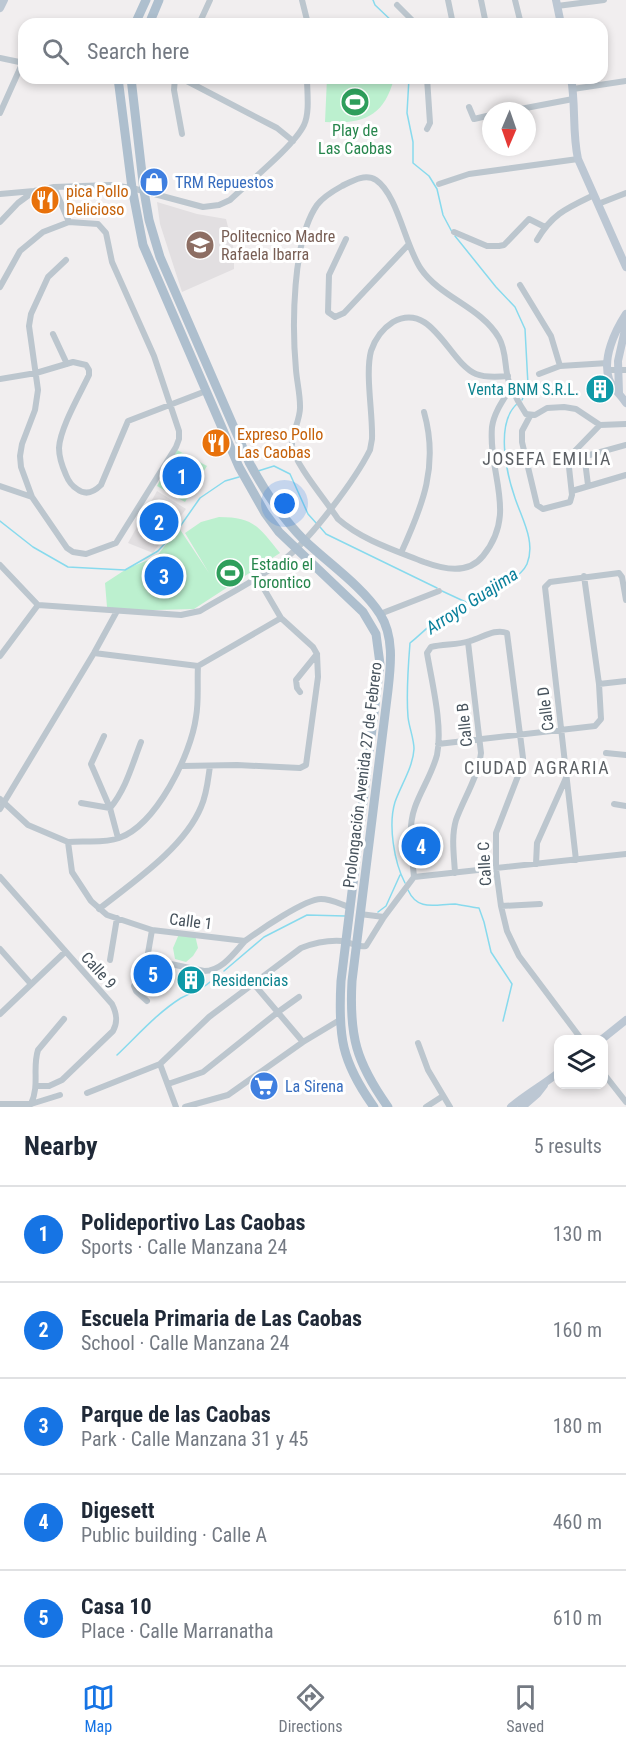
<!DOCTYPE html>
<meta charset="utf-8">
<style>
:root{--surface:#fff;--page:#f2f2f3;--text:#1f2937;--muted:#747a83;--line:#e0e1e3;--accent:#1674e4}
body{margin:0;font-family:"Roboto Condensed",sans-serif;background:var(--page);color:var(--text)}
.controls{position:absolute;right:18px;bottom:18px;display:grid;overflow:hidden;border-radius:12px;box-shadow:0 3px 9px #0003}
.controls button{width:54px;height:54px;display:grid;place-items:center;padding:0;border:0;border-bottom:2px solid var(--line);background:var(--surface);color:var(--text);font:30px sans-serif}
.compass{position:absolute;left:482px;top:102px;width:54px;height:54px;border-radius:50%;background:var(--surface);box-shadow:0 3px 9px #0003;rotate:182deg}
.you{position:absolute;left:285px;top:504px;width:21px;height:21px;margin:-15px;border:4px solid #fff;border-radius:50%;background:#1a73e8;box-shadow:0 0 0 9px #1a73e833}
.badge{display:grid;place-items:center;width:39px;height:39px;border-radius:50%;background:var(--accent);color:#fff;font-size:20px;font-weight:700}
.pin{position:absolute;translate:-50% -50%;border:3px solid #fff;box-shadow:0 2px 6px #0006}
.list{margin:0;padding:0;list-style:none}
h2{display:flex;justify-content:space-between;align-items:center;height:78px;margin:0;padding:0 24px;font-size:26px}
h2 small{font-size:20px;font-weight:400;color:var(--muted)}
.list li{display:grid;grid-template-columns:39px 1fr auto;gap:18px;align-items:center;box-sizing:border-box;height:96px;padding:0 24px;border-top:2px solid var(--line)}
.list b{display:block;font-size:22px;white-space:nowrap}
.list p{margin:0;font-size:20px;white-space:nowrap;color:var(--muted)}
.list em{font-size:20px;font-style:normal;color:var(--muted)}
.icon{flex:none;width:33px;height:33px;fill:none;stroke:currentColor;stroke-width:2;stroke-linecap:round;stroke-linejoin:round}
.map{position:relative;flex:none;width:626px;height:1107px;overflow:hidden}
.search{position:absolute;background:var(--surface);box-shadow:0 3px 9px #0003;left:18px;right:18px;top:18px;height:66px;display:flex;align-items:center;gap:15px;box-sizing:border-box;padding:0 21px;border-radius:18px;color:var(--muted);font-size:22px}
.sheet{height:558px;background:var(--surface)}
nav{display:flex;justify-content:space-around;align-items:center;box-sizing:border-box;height:84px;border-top:2px solid var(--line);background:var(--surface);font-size:16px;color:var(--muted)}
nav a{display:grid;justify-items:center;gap:3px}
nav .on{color:var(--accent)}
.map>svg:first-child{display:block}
.education{fill:#e2dfe1}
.green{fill:#bcf0cf}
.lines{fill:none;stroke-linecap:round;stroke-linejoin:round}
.stream{stroke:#88daed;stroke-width:1.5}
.street{stroke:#bcc6ce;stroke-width:6}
.secondary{stroke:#bcc7d3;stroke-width:8}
.primary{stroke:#aebfce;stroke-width:9}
.labels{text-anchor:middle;stroke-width:6;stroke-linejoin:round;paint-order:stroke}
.leisure-label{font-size:16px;fill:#27864d;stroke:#fff}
.shop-label{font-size:16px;fill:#366cbe;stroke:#fff;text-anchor:start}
.food-label{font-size:16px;fill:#c56008;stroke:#fff;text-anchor:start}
.education-label{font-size:16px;fill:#785e54;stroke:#fff;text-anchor:start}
.culture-label{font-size:16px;fill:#0d838f;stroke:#fff;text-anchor:end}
.street-label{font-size:16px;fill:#46525c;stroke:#fff}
.neighbourhood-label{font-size:18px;letter-spacing:1.5px;fill:#5b5f64;stroke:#fff}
.water-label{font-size:18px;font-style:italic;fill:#0b819c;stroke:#fff}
</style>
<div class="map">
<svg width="626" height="1107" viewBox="0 0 626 1107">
<rect width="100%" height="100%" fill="#f1eeef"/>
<!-- education -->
<path class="education" d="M157 202 197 214 226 219 234 250V269L182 292 160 224Z
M157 491 186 509 153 553 128 543Z"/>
<!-- green -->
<path class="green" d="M327 78H394C384 118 362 124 325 122Z
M177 450 207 466 185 502 157 486Z
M219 517C254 517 259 527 280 553L194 609 117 611 107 607 105 583 128 568 156 557 179 528 209 573 185 533 201 522Z
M179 934 195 935 198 948 193 956 186 962 175 959 173 948Z"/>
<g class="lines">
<!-- stream -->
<path class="stream" d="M373 0 375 5 395 24
M409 78 407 113 413 142V163L429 176 437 189 443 215 452 232
M455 236 496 287 515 307 525 329 528 385 522 400
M258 471 274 466 290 474 308 514 317 524
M0 521 33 547 68 567 125 570 158 551 179 528 200 498 225 481 239 477
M320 527 326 534 437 588
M442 591 470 604
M405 883C394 862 388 825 395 802 401 785 413 767 414 749 414 739 409 727 408 717 406 692 408 668 410 643 419 636 428 626 438 620 458 608 518 585 527 564 536 542 522 519 515 498 506 472 495 422 518 403
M408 890C418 912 436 904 455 904 462 905 471 907 479 908L484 922 491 952 512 984 503 1021
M378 912 386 906 400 875
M224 971 264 937 307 915 345 916
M117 1055C137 1036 157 1013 181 998 192 992 200 991 210 982"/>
<!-- street -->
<path class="street" d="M302 0 308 24
M448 0 453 24
M481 0 486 24
M515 0 521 24
M397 5 416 24
M557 6 604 0
M199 24 210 0
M0 58 24 63
M90 78H94
M175 78 174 90 182 134
M181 78 277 128 293 141
M427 78 430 123 427 129
M573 89 626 81
M469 107 474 119 491 115
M510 111 573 99
M0 113 22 64
M439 184 469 174 578 159
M54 187 69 222
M0 194 34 191 54 187 111 185 132 188 203 207 219 205 230 200C249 182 294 146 304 125 310 112 307 92 307 78
M598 204 626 193
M0 222 18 203 33 192
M454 232 487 246H499L504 245 529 219 545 227
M346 239 329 275 328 312 335 317 344 313 409 244
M537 240C552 214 567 208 594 195
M520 285 551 336 560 366 608 363
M0 287 20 251 43 232 69 222 98 224 106 233 112 262 154 356 179 431V439L176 447 116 543 86 554 73 552 67 548 32 497 21 467 20 456 22 444 35 410 38 390 29 326 31 314 48 277 66 260
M53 334 67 364
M608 370H626
M539 374 560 366
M0 379 36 373 73 362 86 365 89 370V375C80 394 60 428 59 448 59 458 62 466 66 475 68 480 72 486 77 489 86 496 94 492 101 485L128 421 206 391
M512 386C504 399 494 412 492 427 488 475 518 513 483 556 468 575 443 569 424 562 394 550 362 540 338 519 327 502 294 463 292 446 291 434 301 419 300 406 300 394 297 382 296 370 292 327 292 241 317 205 323 197 333 191 342 186 352 181 365 173 376 180 398 195 405 246 421 269 441 298 481 307 499 338 507 352 504 367 509 382 513 392 520 405 526 414L535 415 547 408 564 407 576 409 600 425 626 424
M530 416 522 431V442L537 505 543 509 570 502 572 495 568 458 600 425
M588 485 585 461 586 456 626 445
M0 486 32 497
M572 491 626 475
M401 553C423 505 439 465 424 412
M0 565 38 605
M38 605 181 615 200 611C228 594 260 579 286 558 312 537 355 480 370 450L372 439C373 414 365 374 371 351 375 339 382 329 393 322 432 300 449 363 476 374 486 378 498 377 508 376
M380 614 439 591
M94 653 198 666
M0 656 38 605
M198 666 281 618
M599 684 626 681
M300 692 297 688 296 680 317 654
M438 744 595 726 601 719 599 684 584 576
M606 753 626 755
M182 766 237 765 300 768 306 765 318 677 317 654 313 647 281 618 257 577
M0 799 28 825 68 842
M81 803 110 808 91 764 104 736
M614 804 626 806
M0 809 94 653 117 611
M118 838 110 808C126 789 132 765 141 742
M68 842 72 872 91 901 107 915 152 930 245 941C260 930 305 899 321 899 331 899 340 904 349 907
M68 842C85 840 103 844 119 838 156 825 191 755 196 717 199 701 197 683 198 666
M576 860 545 587 550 582 619 573 622 577 626 600
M536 864 537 843 566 778
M455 873C454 855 451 837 456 820 464 798 478 777 481 753L468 642
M0 877 112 1004C117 1014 118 1022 113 1031L62 1080 49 1086H37
M414 877C412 854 407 829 415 807 421 790 432 774 437 755 443 726 432 683 427 653L431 647C444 644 458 645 470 641 482 638 495 628 507 633L523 758V763L496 833V869L501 906 507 931 519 956 582 1040
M414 877 626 854
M501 906 540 904
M99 909C133 882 184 848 201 807 207 794 208 779 210 766
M360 914 384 917
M0 949 31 984
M147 959 204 971C222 971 234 953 245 941
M110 960 117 918
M253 983 303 1042
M147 1001 136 991 134 986 147 959 152 930
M0 1014 65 952
M418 1043 428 1070 450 1107
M160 1064 176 1107
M604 1074 626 1102
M168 1084 203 1072 278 1012 299 997
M87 1093 160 1064 209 1017 301 948C314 943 328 940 342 941 351 942 357 948 366 946L384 917 414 877
M0 1104H31L60 1095
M31 1104C40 1084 32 1069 38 1050L64 1019
M185 1107 228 1095 303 1042 338 1021
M426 1107 443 1096"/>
<!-- secondary -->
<path class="secondary" d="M556 0 561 24
M0 8 4 0
M571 78C576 105 572 132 578 159L626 267
M626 314C615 331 602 358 609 379 612 388 621 395 626 403
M619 393 618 361 626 325
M601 1040 626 1020
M511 1107C526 1094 543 1085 558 1073
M522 1107 537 1094 544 1085"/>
<!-- primary -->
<path class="primary" d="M135 24 146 0
M149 24 159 0
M118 78 132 188 143 245 239 467 265 513 279 532 363 612 376 634 380 664 341 981C338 1036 341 1061 374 1107
M131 78 144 191 149 220 160 257 249 462C264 490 281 517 304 540 328 563 362 586 380 614 394 636 391 664 388 690L352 981C349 1036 356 1062 388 1107"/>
</g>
<!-- icons -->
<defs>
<g id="stadium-disc" transform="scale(1.5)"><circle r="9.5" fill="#2e9e5b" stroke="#fff"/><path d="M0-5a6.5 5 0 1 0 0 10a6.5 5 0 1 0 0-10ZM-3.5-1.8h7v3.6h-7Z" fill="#fff"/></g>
<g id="shop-disc" transform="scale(1.5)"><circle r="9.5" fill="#3f7fe0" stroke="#fff"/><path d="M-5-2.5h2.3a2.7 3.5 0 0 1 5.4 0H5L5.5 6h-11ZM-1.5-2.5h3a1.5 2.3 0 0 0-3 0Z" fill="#fff"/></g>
<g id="restaurant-disc" transform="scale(1.5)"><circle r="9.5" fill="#e8710a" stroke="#fff"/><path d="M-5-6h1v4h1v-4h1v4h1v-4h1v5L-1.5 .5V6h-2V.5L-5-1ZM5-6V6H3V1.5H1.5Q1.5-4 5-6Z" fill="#fff"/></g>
<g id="school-disc" transform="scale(1.5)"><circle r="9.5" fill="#8d6e63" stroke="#fff"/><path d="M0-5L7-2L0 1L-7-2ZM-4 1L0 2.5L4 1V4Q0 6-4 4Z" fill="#fff"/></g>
<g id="building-disc" transform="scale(1.5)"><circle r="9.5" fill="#0f9aa8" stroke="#fff"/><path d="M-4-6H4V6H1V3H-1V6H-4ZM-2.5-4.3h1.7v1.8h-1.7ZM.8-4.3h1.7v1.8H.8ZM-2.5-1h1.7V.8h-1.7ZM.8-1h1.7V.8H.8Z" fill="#fff"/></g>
<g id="supermarket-disc" transform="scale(1.5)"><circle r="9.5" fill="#3f7fe0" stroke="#fff"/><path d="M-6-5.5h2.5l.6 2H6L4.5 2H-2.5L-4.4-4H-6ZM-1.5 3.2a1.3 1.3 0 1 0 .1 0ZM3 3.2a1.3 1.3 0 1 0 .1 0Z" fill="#fff"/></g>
</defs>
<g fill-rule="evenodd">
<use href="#stadium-disc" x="355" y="102"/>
<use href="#shop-disc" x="154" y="182"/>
<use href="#restaurant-disc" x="45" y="200"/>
<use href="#school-disc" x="200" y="245"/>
<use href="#building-disc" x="600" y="389"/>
<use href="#restaurant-disc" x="216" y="443"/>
<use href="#stadium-disc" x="230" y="573"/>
<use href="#building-disc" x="191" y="980"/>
<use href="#supermarket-disc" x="264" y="1086"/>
</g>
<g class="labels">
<!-- leisure labels -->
<g class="leisure-label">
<text x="355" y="136">Play de<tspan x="355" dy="18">Las Caobas</tspan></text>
<text x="251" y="570" text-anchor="start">Estadio el<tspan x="251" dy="18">Torontico</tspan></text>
</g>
<!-- shop labels -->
<g class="shop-label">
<text x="175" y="188">TRM Repuestos</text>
<text x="285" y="1092">La Sirena</text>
</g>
<!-- food labels -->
<g class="food-label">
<text x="66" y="197">pica Pollo<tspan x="66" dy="18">Delicioso</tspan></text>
<text x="237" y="440">Expreso Pollo<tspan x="237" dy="18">Las Caobas</tspan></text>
</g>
<!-- education labels -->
<g class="education-label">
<text x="221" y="242">Politecnico Madre<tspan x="221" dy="18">Rafaela Ibarra</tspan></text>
</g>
<!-- culture labels -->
<g class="culture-label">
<text x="579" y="395">Venta BNM S.R.L.</text>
<text x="212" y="986" text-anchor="start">Residencias</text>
</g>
<!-- street labels -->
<g class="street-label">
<text transform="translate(545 709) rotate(-97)" y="6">Calle D</text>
<text transform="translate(464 725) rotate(-96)" y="6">Calle B</text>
<text transform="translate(362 775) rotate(-83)" y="6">Prolongación Avenida 27 de Febrero</text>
<text transform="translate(484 864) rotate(-93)" y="6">Calle C</text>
<text transform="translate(191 921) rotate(7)" y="6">Calle 1</text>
<text transform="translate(99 970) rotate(48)" y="6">Calle 9</text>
</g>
<!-- neighbourhood labels -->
<g class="neighbourhood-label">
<text x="547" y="465">JOSEFA EMILIA</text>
<text x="537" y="774">CIUDAD AGRARIA</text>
</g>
<!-- water labels -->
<g class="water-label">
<text transform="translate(472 601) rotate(-33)" y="6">Arroyo Guajima</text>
</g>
</g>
</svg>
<div class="controls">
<button><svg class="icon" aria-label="layers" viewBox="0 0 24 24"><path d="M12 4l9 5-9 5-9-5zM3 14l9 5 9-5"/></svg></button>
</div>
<svg class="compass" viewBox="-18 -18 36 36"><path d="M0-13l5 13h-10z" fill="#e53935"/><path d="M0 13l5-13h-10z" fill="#747a83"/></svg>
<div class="you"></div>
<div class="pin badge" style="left:182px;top:476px">1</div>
<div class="pin badge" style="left:159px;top:522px">2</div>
<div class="pin badge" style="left:164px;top:576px">3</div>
<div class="pin badge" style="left:421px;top:846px">4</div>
<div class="pin badge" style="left:153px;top:974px">5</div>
<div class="search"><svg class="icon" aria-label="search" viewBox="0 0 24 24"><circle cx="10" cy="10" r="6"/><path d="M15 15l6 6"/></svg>Search here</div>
</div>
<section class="sheet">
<h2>Nearby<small>5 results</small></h2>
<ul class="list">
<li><span class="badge">1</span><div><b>Polideportivo Las Caobas</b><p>Sports · Calle Manzana 24</p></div><em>130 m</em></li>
<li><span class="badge">2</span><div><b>Escuela Primaria de Las Caobas</b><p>School · Calle Manzana 24</p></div><em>160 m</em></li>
<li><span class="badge">3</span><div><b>Parque de las Caobas</b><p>Park · Calle Manzana 31 y 45</p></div><em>180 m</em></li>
<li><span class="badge">4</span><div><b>Digesett</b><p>Public building · Calle A</p></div><em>460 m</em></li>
<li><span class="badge">5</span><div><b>Casa 10</b><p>Place · Calle Marranatha</p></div><em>610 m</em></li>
</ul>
</section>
<nav>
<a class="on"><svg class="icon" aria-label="map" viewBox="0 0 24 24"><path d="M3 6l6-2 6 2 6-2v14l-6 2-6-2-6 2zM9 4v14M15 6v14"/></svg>Map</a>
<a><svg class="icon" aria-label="directions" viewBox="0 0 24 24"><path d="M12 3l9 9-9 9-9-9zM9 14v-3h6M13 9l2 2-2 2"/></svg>Directions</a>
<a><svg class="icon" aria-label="saved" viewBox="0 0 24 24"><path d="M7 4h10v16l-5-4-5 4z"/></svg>Saved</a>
</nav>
